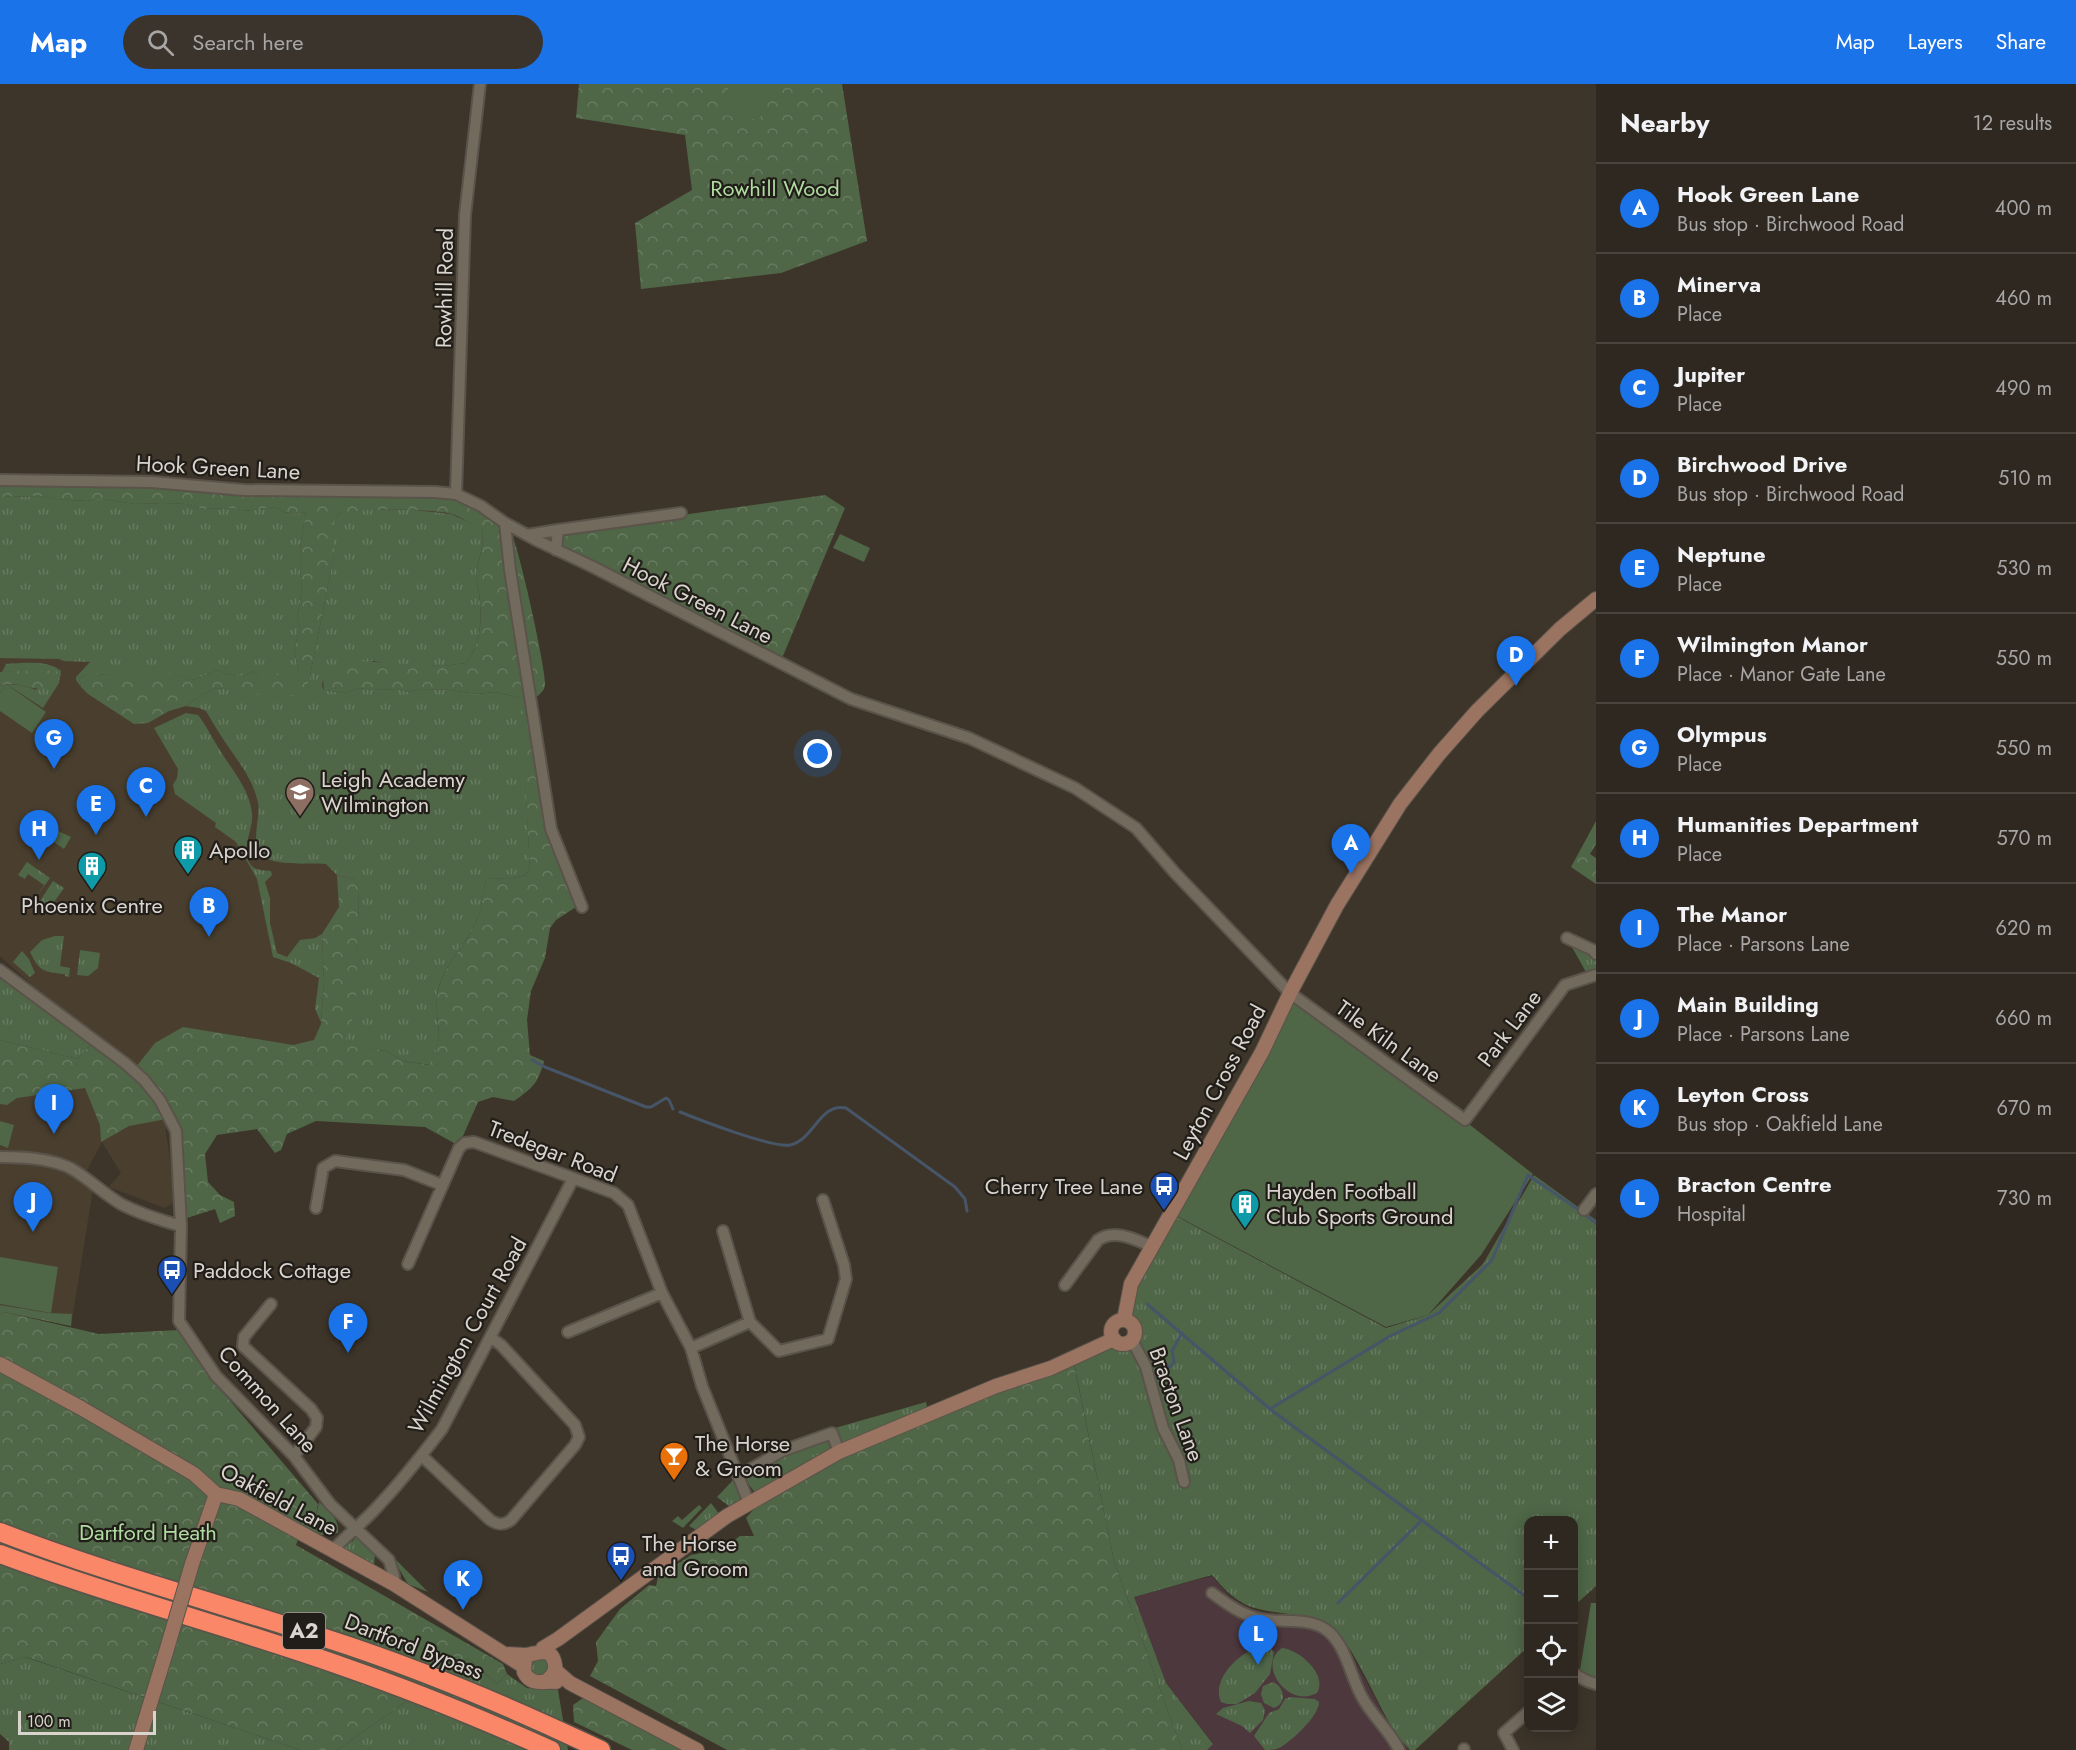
<!DOCTYPE html>
<meta charset="utf-8">
<style>
:root{--surface:#2e2820;--page:#3a342d;--text:#f1f3f6;--muted:#a7a6a5;--line:#49443e;--accent:#1a73e8}
body{margin:0;font-family:Jost,sans-serif;background:var(--page);color:var(--text)}
.controls{position:absolute;right:18px;bottom:18px;display:grid;overflow:hidden;border-radius:12px;box-shadow:0 3px 15px #0003}
.controls button{width:54px;height:54px;display:grid;place-items:center;padding:0;border:0;border-bottom:2px solid var(--line);background:var(--surface);color:var(--text);font:30px sans-serif}
.scale{position:absolute;left:18px;bottom:15px;width:138px;box-sizing:border-box;padding-left:6px;border:3px solid #d9d4cd;border-top:0;font-size:16px;line-height:21px;white-space:nowrap;color:#d9d4cd;-webkit-text-stroke:4px #211d18;paint-order:stroke}
.you{position:absolute;left:818px;top:670px;width:21px;height:21px;margin:-15px;border:4px solid #fff;border-radius:50%;background:#1a73e8;box-shadow:0 0 0 9px #1a73e833}
.badge{display:grid;place-items:center;width:39px;height:39px;border-radius:50%;background:var(--accent);color:#fff;font-size:20px;font-weight:700}
.pin{position:absolute;translate:-50% -50px;filter:drop-shadow(0 2px 3px #0008)}
.pin::after{content:'';position:absolute;top:32px;width:21px;height:18px;background:inherit;clip-path:polygon(0 0,100% 0,50% 100%)}
.list{margin:0;padding:0;list-style:none}
h2{display:flex;justify-content:space-between;align-items:center;height:78px;margin:0;padding:0 24px;font-size:26px}
h2 small{font-size:20px;font-weight:400;color:var(--muted)}
.list li{display:grid;grid-template-columns:39px 1fr auto;gap:18px;align-items:center;box-sizing:border-box;height:90px;padding:0 24px;border-top:2px solid var(--line)}
.list b{display:block;font-size:22px;white-space:nowrap}
.list p{margin:0;font-size:20px;white-space:nowrap;color:var(--muted)}
.list em{font-size:20px;font-style:normal;color:var(--muted)}
.icon{flex:none;width:33px;height:33px;fill:none;stroke:currentColor;stroke-width:2;stroke-linecap:round;stroke-linejoin:round}
.map{position:relative;flex:none;width:1596px;height:1666px;overflow:hidden}
header{display:flex;align-items:center;gap:36px;box-sizing:border-box;height:84px;padding:0 30px;background:var(--accent);color:#fff}
header strong{font-size:28px}
nav{display:flex;gap:33px;margin-inline-start:auto;font-size:21px}
.search{width:420px;height:54px;background:var(--page);display:flex;align-items:center;gap:15px;box-sizing:border-box;padding:0 21px;border-radius:33px;color:var(--muted);font-size:22px}
main{display:flex}
aside{flex:1;background:var(--surface)}
.map>svg:first-child{display:block}
.education{fill:#4a3f2f}
.medical{fill:#4c383d}
.grass{fill:url(#grass-tufts)}
.forest{fill:url(#forest-crowns)}
.green{fill:#4f6647}
.lines{fill:none;stroke-linecap:round;stroke-linejoin:round}
.stream{stroke:#475568;stroke-width:3}
.street-casing{stroke:#5a534a;stroke-width:14}
.secondary-casing{stroke:#5a534a;stroke-width:16}
.highway-casing{stroke:#5a534a;stroke-width:21}
.street{stroke:#736a5e;stroke-width:10}
.secondary{stroke:#9b7361;stroke-width:14}
.highway{stroke:#f98768;stroke-width:18}
.secondary-bridge-casing{stroke:#5a534a;stroke-width:16;stroke-linecap:butt}
.secondary-bridge{stroke:#9b7361;stroke-width:14}
.labels{text-anchor:middle;stroke-width:4.5;stroke-linejoin:round;paint-order:stroke}
.shield{fill:#211d18;stroke:#a29d97;stroke-width:1.5}
.shield-label{font-size:21px;font-weight:bold;fill:#d9d4cd}
.park-label{font-size:22px;fill:#afdca0;stroke:#211d18}
.street-label{font-size:22px;fill:#d9d4cd;stroke:#211d18}
.poi-label{font-size:22px;fill:#d9d4cd;stroke:#211d18;text-anchor:start}
</style>
<header>
<strong>Map</strong>
<div class="search"><svg class="icon" aria-label="search" viewBox="0 0 24 24"><circle cx="10" cy="10" r="6"/><path d="M15 15l6 6"/></svg>Search here</div>
<nav><a>Map</a><a>Layers</a><a>Share</a></nav>
</header>
<main>
<div class="map">
<svg width="1596" height="1666" viewBox="0 0 1596 1666">
<defs>
<pattern id="grass-tufts" width="24" height="20" patternUnits="userSpaceOnUse" patternTransform="scale(1.5)"><rect width="24" height="20" fill="#4f6647"/><path d="M3 7l-1-3M5 7V3M7 7l1-3M15 17l-1-3M17 17v-4M19 17l1-3" fill="none" stroke="#687b60"/></pattern>
<pattern id="forest-crowns" width="20" height="18" patternUnits="userSpaceOnUse" patternTransform="scale(1.5)"><rect width="20" height="18" fill="#4f6647"/><path d="M2 6a3 3 0 1 1 6 0M12 15a3 3 0 1 1 6 0" fill="none" stroke="#687b60"/></pattern>
</defs>
<rect width="100%" height="100%" fill="#3d352a"/>
<!-- education -->
<path class="education" d="M0 402 441 415 520 871 170 1021 152 995 136 980 86 946 33 902 0 872Z
M0 889 166 1035V1048L176 1117 165 1124 109 1103 121 1089 102 1058 87 1086 95 1093 71 1242 4 1228 0 1230Z"/>
<!-- medical -->
<path class="medical" d="M1212 1492 1229 1512 1247 1523 1260 1528 1312 1535 1331 1542 1347 1562 1391 1644 1409 1666H1207L1213 1659 1166 1599 1133 1513Z"/>
<!-- grass -->
<path class="grass" d="M42 412 53 415 88 417 99 414 134 420 164 419 186 420 203 425 234 424 245 427 276 423 284 428 295 430 306 428 300 464 302 477 300 484 302 507 297 533 300 542 294 567 299 587 296 591H260L253 587C243 596 228 591 217 586L194 596C175 586 110 591 86 591L79 594 81 603 76 596V593L90 578 64 577 59 575 0 574V413Z
M349 426H414L451 430 482 444C485 460 479 472 477 487 476 497 480 509 480 520 482 539 479 564 466 579L444 582 389 580 373 577 323 595 322 602 324 606 345 609 359 604 371 606 398 605 408 608 421 605 450 606 477 610 495 608 521 614 530 785 526 791 513 794 486 795C483 808 482 824 477 836 467 861 438 886 437 914 435 943 446 953 430 981L403 977 386 967 344 962 357 874 359 805 354 795 337 791 326 780C311 779 273 782 263 772 249 759 261 735 258 719 253 695 238 677 225 658 218 648 212 637 206 627L199 624 186 622 203 610 217 604 242 607 307 606 334 472V439L338 430Z
M6 580C23 579 48 576 61 587L59 599 43 624 6 600 0 609V602C11 598 24 602 36 606L56 587 2 588Z
M186 629 198 631C206 641 211 652 218 663 230 684 249 703 252 729 254 745 240 765 250 780 255 787 263 786 271 787L272 791 265 798 270 814V839L277 869 287 873 300 856 315 854 322 850 324 899 321 938 315 925 319 894 291 879 273 873 257 795 236 758 215 743 216 739 175 710 173 701 177 694 178 685 154 644Z
M34 728 52 741 49 745 38 747 26 739Z
M58 747 71 753 64 765 44 751Z
M27 778 50 794 36 813 44 801 28 790 25 795 18 791Z
M53 797 64 804 47 828 40 817Z
M55 852H64L60 882 70 884 69 893 65 892V890C43 888 39 887 30 868L42 856Z
M1574 860 1596 874V886L1587 890 1572 863Z
M80 866 100 869 98 884 88 892 77 891Z
M22 867 29 875 35 889 30 893 13 878Z
M0 889 92 958 78 975 0 956Z
M1534 1091 1596 1136V1502L1574 1522V1436H1528V1563L1415 1666H1410C1403 1658 1395 1650 1390 1640 1377 1618 1350 1555 1331 1542 1323 1536 1310 1534 1300 1532 1255 1524 1244 1529 1212 1491L1134 1513 1166 1599 1213 1660 1207 1666H1182L1114 1477 1073 1274 1114 1254 1127 1253 1126 1226 1172 1130 1386 1244 1428 1231 1483 1180Z
M0 1221 49 1229 72 1230 71 1242 4 1228 0 1230Z
M926 1318 927 1323 845 1360 839 1358 835 1344Z
M827 1355 831 1367 755 1409 746 1396V1394L794 1366Z
M736 1393C741 1408 747 1415 730 1423L717 1413Z
M319 1418C328 1427 340 1435 338 1449L321 1451 303 1442 315 1437Z
M711 1419 720 1431 698 1447 689 1442Z
M356 1453 375 1470 374 1481 342 1465 350 1456 352 1458Z
M390 1470 428 1508 408 1500Z
M1268 1562 1274 1568 1270 1590 1255 1609 1237 1620H1227L1221 1618C1210 1594 1244 1562 1268 1562Z
M1282 1564C1300 1566 1328 1591 1317 1609 1289 1625 1256 1581 1282 1564Z
M25 1573 300 1666H9V1658L0 1650V1580Z
M468 1574 497 1600 507 1590 527 1604 558 1606 568 1666H337Z
M532 1575H548L551 1585 541 1594 530 1588Z
M1273 1598C1285 1603 1287 1620 1274 1624L1264 1619 1261 1610 1263 1602Z
M1290 1613 1315 1615 1319 1618C1319 1632 1291 1658 1279 1664 1274 1666 1270 1666 1265 1666L1254 1652 1269 1629 1279 1625 1285 1615Z
M1249 1617 1261 1619 1265 1626 1263 1636 1250 1649 1242 1642 1216 1630 1223 1624Z"/>
<!-- forest -->
<path class="forest" d="M579 0H842L867 157 781 189 641 205 635 139 692 106 685 51 576 34Z
M0 399 441 411C461 416 500 434 512 452 518 460 547 589 545 601 545 605 541 609 538 612L530 613 554 761 576 823 556 836 550 844 545 874 531 907 527 936 530 971 544 977C538 999 533 1004 514 1017L493 1013 478 1018 463 1052 454 1059 425 1043 316 1037 287 1050 281 1066 275 1069 257 1045 217 1051 205 1070 208 1098 220 1111 234 1118 235 1132 220 1139 215 1125 187 1134 180 1041 171 1025 136 983 155 959 183 943 293 961 314 956 321 940 324 899 322 850 339 823 337 791 354 795 359 805 356 925 344 961 386 967 403 977 429 981C446 952 435 943 437 914 439 885 467 861 477 836 482 824 483 808 486 795L513 794 526 791 530 785 520 614 495 608 477 610 450 606 421 605 408 608 398 605 371 606 359 604 345 609 324 606 323 595 329 589 357 577 444 582 466 579C479 564 482 539 480 520 480 509 476 498 477 487 479 472 485 460 482 445 472 440 462 434 452 430 434 425 355 424 338 430L334 439V472L307 606 299 611 278 613 217 604 203 610 186 622 169 627 148 639 134 640 88 610 81 603 79 594 86 591C112 591 173 585 194 596L217 586C228 591 243 596 253 587L260 591H296L299 587 294 567 300 542 297 533 302 507 300 484 302 477 300 464 306 428 295 430 284 428 276 423 244 427 234 424 203 425 186 420 164 419 134 420 99 414 88 417 53 415 42 412 0 413Z
M825 411 845 424 780 579 539 457 567 447Z
M44 586 56 587 61 591C40 620 23 593 0 602V588Z
M1596 737V760L1590 770 1596 774V800L1571 783Z
M0 956 78 975 92 958C121 980 147 1004 166 1035L129 1042 101 1058 100 1041 85 1004 17 1014 7 1021 0 1020Z
M4 1228 99 1250 179 1246 214 1298 318 1420 315 1437 303 1442 296 1461 503 1580 507 1590 497 1600 468 1574 337 1666H300L26 1573 0 1580V1230Z
M1073 1275 1114 1477 1182 1666H727L590 1592 598 1577 596 1558 620 1525 649 1501 656 1502 658 1493 691 1471 723 1465 740 1452H754L746 1434 755 1424 838 1376Z
M583 1614 683 1666H632L574 1638 573 1621Z"/>
<!-- green -->
<path class="green" d="M729 0H765L760 36 724 31Z
M840 450 870 464 864 478 833 464Z
M6 600 46 628 32 649 0 627V609Z
M1290 909 1465 1037 1533 1090 1481 1171 1428 1231 1386 1243 1173 1130Z
M0 1037 14 1041 8 1064 0 1061Z
M0 1173 58 1183 51 1229 0 1220Z
M699 1421 702 1424 683 1444 672 1437 678 1432 682 1436Z
M1591 1519H1596V1594L1579 1592Z"/>
<g class="lines">
<!-- stream -->
<path class="stream" d="M532 976 545 983 646 1023H651L666 1014 669 1016 673 1025
M680 1028C700 1036 772 1064 790 1061 814 1056 820 1018 846 1024L955 1103 965 1115 967 1127
M1585 1130 1596 1139
M1147 1220 1270 1325 1390 1252 1439 1229 1492 1176 1528 1091 1579 1126
M1160 1284 1171 1282 1174 1278 1172 1267 1182 1249
M1271 1326 1528 1514
M1338 1519 1422 1436"/>
<!-- street casing -->
<g class="street-casing">
<path id="street" d="M0 396 152 398 244 406 435 408 456 410 481 422 505 439 538 457 591 482 851 615 969 654 1075 704 1136 744 1175 789 1290 909 1465 1036 1565 901 1596 891
M456 410 465 131 480 0
M505 439 510 486 551 745 582 823
M527 451 558 446
M556 466 558 446 681 429
M1567 854 1593 866 1596 870
M0 886 125 979 144 996 160 1016 176 1047 181 1142 179 1237 216 1292 294 1372 330 1420 389 1476 394 1492V1500
M0 1073C22 1073 52 1074 72 1085 89 1095 104 1110 121 1120 140 1130 160 1136 181 1142
M316 1124 323 1084 335 1077 404 1086 442 1101
M1584 1126 1596 1110
M723 1147 750 1238 779 1267 828 1255 846 1195 844 1181 823 1116
M408 1180 459 1064 465 1059 474 1058 614 1109 628 1121 662 1209 691 1264 702 1302 749 1419
M1065 1201 1098 1156C1115 1144 1136 1156 1153 1163
M271 1220 244 1253 243 1262 311 1325 317 1334 316 1343 294 1372
M568 1248 662 1209
M1132 1256 1146 1283 1163 1344 1179 1376 1184 1398
M691 1264 750 1238
M422 1372 489 1435C497 1441 503 1442 511 1436L575 1361 579 1353 575 1341 501 1261 491 1254
M739 1392 782 1367 832 1349 839 1368
M332 1467C347 1451 364 1438 379 1421 402 1397 422 1371 442 1345L573 1095
M1212 1509C1228 1521 1242 1531 1261 1535 1280 1539 1307 1533 1325 1545 1346 1559 1350 1592 1362 1613 1372 1632 1390 1647 1399 1666
M1574 1590 1587 1597 1596 1600
M1464 1666V1665
M1513 1666 1504 1649 1528 1628"/>
</g>
<!-- secondary casing -->
<g class="secondary-casing">
<path id="secondary" d="M1124 1236 1131 1200 1262 968 1290 909 1337 821 1400 720 1439 670 1477 627 1560 545 1596 515
M1111 1248a12 12 0 1 1 24 0a12 12 0 1 1-24 0Z
M0 1280 81 1324 194 1390 216 1410 239 1415 394 1500 523 1582
M192 1480 216 1410
M542 1567 543 1564 558 1555 727 1432 839 1368 996 1302 1051 1284 1114 1255
M505 1570C512 1570 518 1571 525 1571 535 1571 552 1560 555 1581 556 1588 552 1593 546 1597
M525 1575 524 1588C531 1602 542 1597 556 1598
M555 1586 570 1599 697 1666
M136 1666 166 1568"/>
</g>
<!-- highway casing -->
<g class="highway-casing">
<path id="highway" d="M0 1448C114 1492 233 1523 349 1562 435 1591 519 1627 601 1666
M0 1470C114 1513 232 1543 347 1584 416 1608 484 1636 551 1666"/>
</g>
<!-- street -->
<use href="#street" class="street"/>
<!-- secondary -->
<use href="#secondary" class="secondary"/>
<!-- highway -->
<use href="#highway" class="highway"/>
<!-- secondary-bridge casing -->
<g class="secondary-bridge-casing">
<path id="secondary-bridge" d="M166 1568 192 1480"/>
</g>
<!-- secondary-bridge -->
<use href="#secondary-bridge" class="secondary-bridge"/>
</g>
<!-- icons -->
<defs>
<g id="school-pin" transform="scale(1.5)"><path d="M0 17L-7.5 6A9.5 9.5 0 1 1 7.5 6Z" fill="#8d6e63" stroke="#211d18"/><path d="M0-5L7-2L0 1L-7-2ZM-4 1L0 2.5L4 1V4Q0 6-4 4Z" fill="#fff"/></g>
<g id="building-pin" transform="scale(1.5)"><path d="M0 17L-7.5 6A9.5 9.5 0 1 1 7.5 6Z" fill="#0f9aa8" stroke="#211d18"/><path d="M-4-6H4V6H1V3H-1V6H-4ZM-2.5-4.3h1.7v1.8h-1.7ZM.8-4.3h1.7v1.8H.8ZM-2.5-1h1.7V.8h-1.7ZM.8-1h1.7V.8H.8Z" fill="#fff"/></g>
<g id="bus-pin" transform="scale(1.5)"><path d="M0 17L-7.5 6A9.5 9.5 0 1 1 7.5 6Z" fill="#1a4fb4" stroke="#211d18"/><path d="M-5-6H5V4H4V6H2V4H-2V6H-4V4H-5ZM-3.5-4V0h7V-4ZM-3.5 1.2v1.5H-2V1.2ZM2 1.2v1.5H3.5V1.2Z" fill="#fff"/></g>
<g id="bar-pin" transform="scale(1.5)"><path d="M0 17L-7.5 6A9.5 9.5 0 1 1 7.5 6Z" fill="#e8710a" stroke="#211d18"/><path d="M-6-5H6L.8 .8V4.5H3.5V6h-7V4.5H-.8V.8Z" fill="#fff"/></g>
</defs>
<g fill-rule="evenodd">
<use href="#school-pin" x="300" y="708"/>
<use href="#building-pin" x="188" y="766"/>
<use href="#building-pin" x="92" y="782"/>
<use href="#bus-pin" x="1164" y="1102"/>
<use href="#building-pin" x="1245" y="1120"/>
<use href="#bus-pin" x="172" y="1186"/>
<use href="#bar-pin" x="674" y="1372"/>
<use href="#bus-pin" x="621" y="1472"/>
</g>
<g class="labels">
<!-- shield labels -->
<rect class="shield" x="283" y="1529" width="42" height="36" rx="4.5"/>
<g class="shield-label">
<text x="304" y="1554">A2</text>
</g>
<!-- park labels -->
<g class="park-label">
<text x="775" y="112">Rowhill Wood</text>
<text x="148" y="1456">Dartford Heath</text>
</g>
<!-- street labels -->
<g class="street-label">
<text transform="translate(444 204) rotate(-89)" y="8">Rowhill Road</text>
<text transform="translate(218 383) rotate(3)" y="8">Hook Green Lane</text>
<text transform="translate(698 516) rotate(27)" y="8">Hook Green Lane</text>
<text transform="translate(1509 944) rotate(-53)" y="8">Park Lane</text>
<text transform="translate(1389 957) rotate(36)" y="8">Tile Kiln Lane</text>
<text transform="translate(1219 998) rotate(-62)" y="8">Leyton Cross Road</text>
<text transform="translate(553 1067) rotate(21)" y="8">Tredegar Road</text>
<text transform="translate(467 1251) rotate(-61)" y="8">Wilmington Court Road</text>
<text transform="translate(268 1315) rotate(48)" y="8">Common Lane</text>
<text transform="translate(1177 1320) rotate(70)" y="8">Bracton Lane</text>
<text transform="translate(279 1415) rotate(28)" y="8">Oakfield Lane</text>
<text transform="translate(414 1562) rotate(21)" y="8">Dartford Bypass</text>
</g>
<!-- poi labels -->
<g class="poi-label">
<text x="321" y="703">Leigh Academy<tspan x="321" dy="25">Wilmington</tspan></text>
<text x="209" y="774">Apollo</text>
<text x="92" y="829" text-anchor="middle">Phoenix Centre</text>
<text x="1143" y="1110" text-anchor="end">Cherry Tree Lane</text>
<text x="1266" y="1115">Hayden Football<tspan x="1266" dy="25">Club Sports Ground</tspan></text>
<text x="193" y="1194">Paddock Cottage</text>
<text x="695" y="1367">The Horse<tspan x="695" dy="25">&amp; Groom</tspan></text>
<text x="642" y="1467">The Horse<tspan x="642" dy="25">and Groom</tspan></text>
</g>
</g>
</svg>
<div class="controls">
<button>+</button>
<button>−</button>
<button><svg class="icon" aria-label="locate" viewBox="0 0 24 24"><circle cx="12" cy="12" r="6"/><path d="M12 2v4M12 18v4M2 12h4M18 12h4"/></svg></button>
<button><svg class="icon" aria-label="layers" viewBox="0 0 24 24"><path d="M12 4l9 5-9 5-9-5zM3 14l9 5 9-5"/></svg></button>
</div>
<div class="scale">100 m</div>
<div class="you"></div>
<div class="pin badge" style="left:1351px;top:790px">A</div>
<div class="pin badge" style="left:209px;top:853px">B</div>
<div class="pin badge" style="left:146px;top:733px">C</div>
<div class="pin badge" style="left:1516px;top:602px">D</div>
<div class="pin badge" style="left:96px;top:751px">E</div>
<div class="pin badge" style="left:348px;top:1269px">F</div>
<div class="pin badge" style="left:54px;top:685px">G</div>
<div class="pin badge" style="left:39px;top:776px">H</div>
<div class="pin badge" style="left:54px;top:1050px">I</div>
<div class="pin badge" style="left:33px;top:1148px">J</div>
<div class="pin badge" style="left:463px;top:1526px">K</div>
<div class="pin badge" style="left:1258px;top:1581px">L</div>
</div>
<aside>
<h2>Nearby<small>12 results</small></h2>
<ul class="list">
<li><span class="badge">A</span><div><b>Hook Green Lane</b><p>Bus stop · Birchwood Road</p></div><em>400 m</em></li>
<li><span class="badge">B</span><div><b>Minerva</b><p>Place</p></div><em>460 m</em></li>
<li><span class="badge">C</span><div><b>Jupiter</b><p>Place</p></div><em>490 m</em></li>
<li><span class="badge">D</span><div><b>Birchwood Drive</b><p>Bus stop · Birchwood Road</p></div><em>510 m</em></li>
<li><span class="badge">E</span><div><b>Neptune</b><p>Place</p></div><em>530 m</em></li>
<li><span class="badge">F</span><div><b>Wilmington Manor</b><p>Place · Manor Gate Lane</p></div><em>550 m</em></li>
<li><span class="badge">G</span><div><b>Olympus</b><p>Place</p></div><em>550 m</em></li>
<li><span class="badge">H</span><div><b>Humanities Department</b><p>Place</p></div><em>570 m</em></li>
<li><span class="badge">I</span><div><b>The Manor</b><p>Place · Parsons Lane</p></div><em>620 m</em></li>
<li><span class="badge">J</span><div><b>Main Building</b><p>Place · Parsons Lane</p></div><em>660 m</em></li>
<li><span class="badge">K</span><div><b>Leyton Cross</b><p>Bus stop · Oakfield Lane</p></div><em>670 m</em></li>
<li><span class="badge">L</span><div><b>Bracton Centre</b><p>Hospital</p></div><em>730 m</em></li>
</ul>
</aside>
</main>
